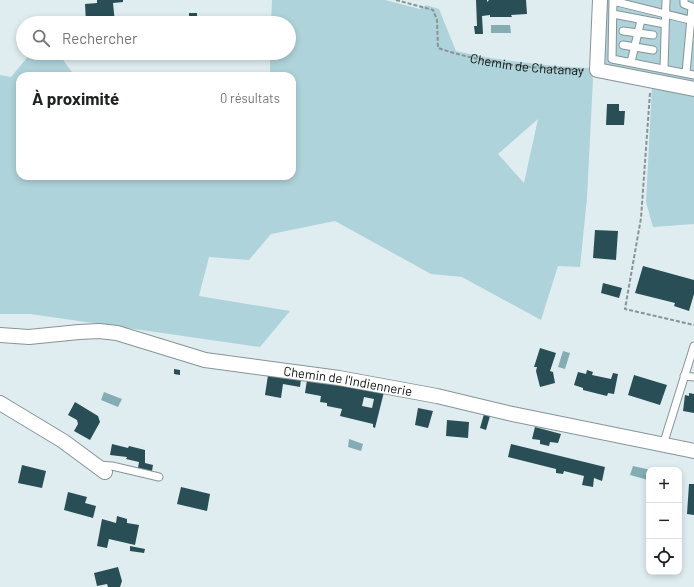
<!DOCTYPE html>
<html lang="fr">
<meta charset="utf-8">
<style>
:root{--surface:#fff;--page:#f2f2f2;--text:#202124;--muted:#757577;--line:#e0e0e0}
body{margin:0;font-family:Barlow,sans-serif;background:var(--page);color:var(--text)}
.controls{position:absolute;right:12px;bottom:12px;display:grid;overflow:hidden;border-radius:8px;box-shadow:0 2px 6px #0003}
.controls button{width:36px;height:36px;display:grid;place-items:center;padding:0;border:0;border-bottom:1px solid var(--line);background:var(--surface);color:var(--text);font:20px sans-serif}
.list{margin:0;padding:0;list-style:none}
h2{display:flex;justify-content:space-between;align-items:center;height:52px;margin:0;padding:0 16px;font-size:17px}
h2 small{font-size:13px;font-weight:400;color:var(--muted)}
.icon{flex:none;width:22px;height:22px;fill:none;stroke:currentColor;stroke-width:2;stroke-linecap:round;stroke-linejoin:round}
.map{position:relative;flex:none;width:694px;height:587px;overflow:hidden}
.search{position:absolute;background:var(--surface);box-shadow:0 2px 6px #0003;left:16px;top:16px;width:280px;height:44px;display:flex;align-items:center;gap:10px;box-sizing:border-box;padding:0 14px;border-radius:22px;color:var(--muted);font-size:15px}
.panel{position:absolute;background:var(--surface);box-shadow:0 2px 6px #0003;left:16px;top:72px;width:280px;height:108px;border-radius:12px}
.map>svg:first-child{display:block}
.green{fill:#afd3da;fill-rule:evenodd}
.water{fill:#84acb3}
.building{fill:#294e55;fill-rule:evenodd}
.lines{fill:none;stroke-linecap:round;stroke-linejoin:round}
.lane-casing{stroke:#879496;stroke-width:9}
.street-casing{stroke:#879496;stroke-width:16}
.path{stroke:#889394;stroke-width:2;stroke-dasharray:4 2;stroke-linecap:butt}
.lane{stroke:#fff;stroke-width:7}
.street{stroke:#fff;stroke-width:14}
.labels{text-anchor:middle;stroke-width:4;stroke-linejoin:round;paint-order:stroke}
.street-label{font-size:13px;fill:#0e1313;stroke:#dfedf0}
</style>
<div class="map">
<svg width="694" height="587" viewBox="0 0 694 587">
<rect width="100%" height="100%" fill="#dfedf0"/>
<!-- green -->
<path class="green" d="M272 0H385L420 9 426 5 439 9 456 51C500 61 544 66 589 68L593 79 587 198 580 267 558 266 541 320 462 277 431 274 335 221 271 234 249 260 209 257 199 296 290 311 260 347 30 314H0V75L11 77 31 53H58L75 76H20V176H292V76H270V53H289V23H271ZM538 119 524 183 498 154Z
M605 0H694V84L604 65Z
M652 86 694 94V224L653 227 646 202Z"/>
<!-- water -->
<path class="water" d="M491 25H510L511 33H491Z
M563 351 570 353 565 369 558 367Z
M104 392 122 399 118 407 101 400Z
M349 439 363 444 361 451 348 447Z
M633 466 651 470H649L648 480 630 475Z"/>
<!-- building -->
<path class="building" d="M97 0H123V2L113 3 115 23H86L85 4 97 3Z
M476 0H487V2L489 0H526L527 14 511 15 512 17H490V15L482 16 483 34H475L474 26H477Z
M189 13H197V23H189Z
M607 104H619V111H625L624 125H606Z
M595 230 618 231 616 260 593 258Z
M643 266 694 280V294L689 311 674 306 675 303 635 293Z
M603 283 622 288 619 298 601 293Z
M540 348 556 353 550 371 553 372 555 383 540 387 536 371 537 367H534Z
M174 369 180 370V375L174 374Z
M587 370 593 372 592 375 611 379 613 373 618 374 614 394 608 393 607 396 583 390V388L574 385 578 372 586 374Z
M268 375 301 379 300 387 283 384 281 398 265 395Z
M634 375 667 385 660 405 628 395Z
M307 380 384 392 375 428 373 427V424L340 416 342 409 327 406V403L320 402 321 396 305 393ZM364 397 374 399 372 408 362 406Z
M689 393 694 394V413L683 411 685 395 689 396Z
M75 402 98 416 100 422 90 440 74 431 78 424 77 420 68 415Z
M418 408 433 411 428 428 415 425Z
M484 414 490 416 486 430 480 428Z
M447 420 469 422 468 438 446 436Z
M535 427 561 434 558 443 550 442 549 446 540 444V440L532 439Z
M112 444 128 448 129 446 145 450V463L153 465 152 471 138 468 139 462 126 459 127 457 110 455Z
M511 444 605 467 602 481 594 478 593 487 582 485 584 476 564 471 563 474 556 473V469L508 457Z
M22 465 46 471 42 488 18 483Z
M689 484H694V515L687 514Z
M181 487 210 494 207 511 177 504Z
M68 492 87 497 85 503 96 506 93 518 64 510Z
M117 516 127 519V523L139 525 135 545 109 539 107 548 97 546 102 519 116 523Z
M130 546 145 549 144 553 130 551Z
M118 567 122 581 120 587H108L107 584 97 586 94 573Z"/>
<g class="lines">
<!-- lane casing -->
<g class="lane-casing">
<path id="lane" d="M613 0 612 59 694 75
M684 0V4L692 7 686 73
M613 1 694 21
M613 14 665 24
M623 31 653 35
M623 45 653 50
M631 62 641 20
M664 69 666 0
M684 376 694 377
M663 445 694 346
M98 465 112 466 159 477"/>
</g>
<!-- street casing -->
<g class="street-casing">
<g id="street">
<path d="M600 0 597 70 694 89"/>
<path id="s2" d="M0 335 29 337 79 332 99 331 117 333 205 360 339 378 437 396 508 413 694 451"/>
<path d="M0 403 63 441 105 472"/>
</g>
</g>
<!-- path -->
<g class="path">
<path id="s1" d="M396 0 433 10 437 20 438 48C485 64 535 69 584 70"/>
<path d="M650 93 641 218 625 309 694 325"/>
</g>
<!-- lane -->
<use href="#lane" class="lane"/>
<!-- street -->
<use href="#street" class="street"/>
</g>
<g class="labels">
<!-- street labels -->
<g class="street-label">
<text dy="5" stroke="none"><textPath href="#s1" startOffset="168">Chemin de Chatanay</textPath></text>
<text dy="5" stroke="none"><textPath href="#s2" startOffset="354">Chemin de l'Indiennerie</textPath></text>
</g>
</g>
</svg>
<div class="controls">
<button>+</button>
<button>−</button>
<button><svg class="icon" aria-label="locate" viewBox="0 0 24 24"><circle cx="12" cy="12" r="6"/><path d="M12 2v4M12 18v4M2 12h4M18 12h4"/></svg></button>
</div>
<div class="search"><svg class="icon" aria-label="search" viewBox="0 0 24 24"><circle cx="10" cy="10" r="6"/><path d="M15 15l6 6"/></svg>Rechercher</div>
<section class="panel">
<h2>À proximité<small>0 résultats</small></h2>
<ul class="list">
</ul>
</section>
</div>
